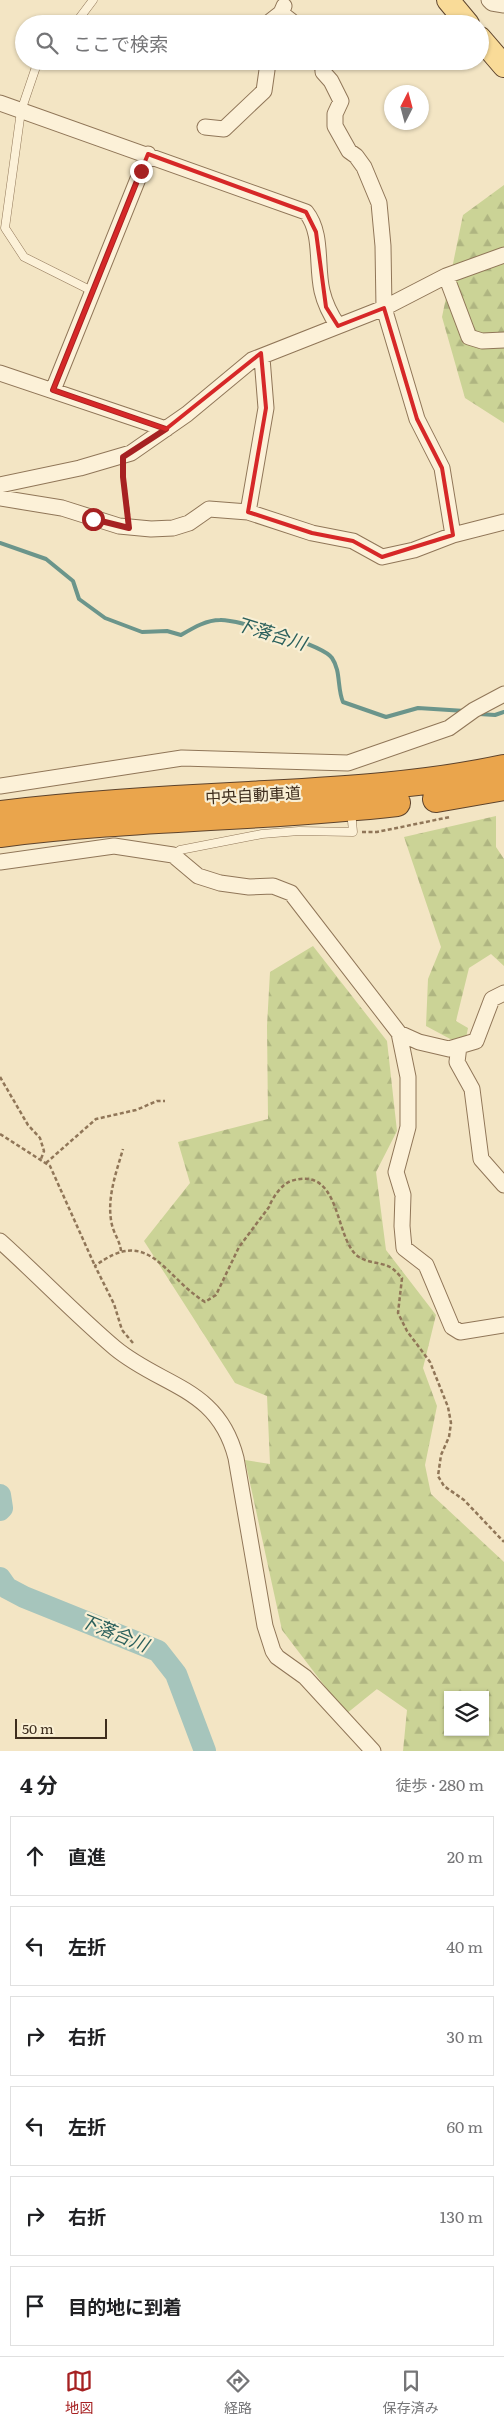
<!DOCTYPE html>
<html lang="ja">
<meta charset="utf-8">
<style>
:root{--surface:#fff;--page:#f2f2f2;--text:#202124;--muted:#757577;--line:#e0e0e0;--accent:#a62122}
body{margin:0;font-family:Literata,"Noto Sans JP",serif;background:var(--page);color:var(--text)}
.controls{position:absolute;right:15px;bottom:15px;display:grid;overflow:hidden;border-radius:0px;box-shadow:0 1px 4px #0004}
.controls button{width:45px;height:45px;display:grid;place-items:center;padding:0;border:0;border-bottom:1px solid var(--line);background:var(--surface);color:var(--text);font:25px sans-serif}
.compass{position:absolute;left:384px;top:85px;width:45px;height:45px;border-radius:50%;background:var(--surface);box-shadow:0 1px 4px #0004;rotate:6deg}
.scale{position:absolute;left:15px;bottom:12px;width:92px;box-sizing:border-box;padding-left:5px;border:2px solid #3e2d1d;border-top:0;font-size:14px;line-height:18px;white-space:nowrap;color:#3e2d1d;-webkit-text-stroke:4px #f9efd4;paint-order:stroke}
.stop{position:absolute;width:15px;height:15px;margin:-11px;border:4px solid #a62122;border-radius:50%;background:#fff}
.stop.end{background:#a62122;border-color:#fff;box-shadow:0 1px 5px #0008}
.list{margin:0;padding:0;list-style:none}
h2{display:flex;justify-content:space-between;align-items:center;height:65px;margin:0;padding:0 20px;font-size:21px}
h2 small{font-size:16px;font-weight:400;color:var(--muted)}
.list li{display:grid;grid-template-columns:32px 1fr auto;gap:15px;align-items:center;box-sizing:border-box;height:80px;margin:0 10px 10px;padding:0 10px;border:1px solid var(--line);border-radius:0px}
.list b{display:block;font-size:19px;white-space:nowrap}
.list em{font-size:16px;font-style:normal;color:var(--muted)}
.icon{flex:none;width:28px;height:28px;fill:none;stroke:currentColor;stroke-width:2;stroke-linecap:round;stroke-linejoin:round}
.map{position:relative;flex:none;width:504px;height:1751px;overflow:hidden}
.search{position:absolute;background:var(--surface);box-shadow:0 1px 4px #0004;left:15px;right:15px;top:15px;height:55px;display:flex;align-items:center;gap:12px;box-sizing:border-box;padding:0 18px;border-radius:28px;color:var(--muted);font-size:19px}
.sheet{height:605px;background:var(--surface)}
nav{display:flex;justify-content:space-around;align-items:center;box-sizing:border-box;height:70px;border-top:1px solid var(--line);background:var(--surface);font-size:14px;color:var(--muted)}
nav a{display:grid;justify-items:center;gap:2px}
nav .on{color:var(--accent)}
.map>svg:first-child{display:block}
.forest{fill:url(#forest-firs);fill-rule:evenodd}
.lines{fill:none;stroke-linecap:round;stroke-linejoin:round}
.stream{stroke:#6b958b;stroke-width:4}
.river{stroke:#a6c5bc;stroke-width:22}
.lane-casing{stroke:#907658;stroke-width:9}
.street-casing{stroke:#907658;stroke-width:17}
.primary-casing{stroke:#5d432c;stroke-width:24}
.highway-casing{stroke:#5d432c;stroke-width:28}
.path{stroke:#907658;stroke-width:2.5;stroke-dasharray:4 2.5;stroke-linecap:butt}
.lane{stroke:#fcf1d8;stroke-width:8}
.street{stroke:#fcf1d8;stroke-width:15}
.primary{stroke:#f9db98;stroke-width:22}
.highway{stroke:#eaa54c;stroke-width:26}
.route{stroke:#a62122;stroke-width:6}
.marked{fill:none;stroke:#d62828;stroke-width:4;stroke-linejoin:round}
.labels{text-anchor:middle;stroke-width:4.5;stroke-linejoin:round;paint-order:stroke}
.street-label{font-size:16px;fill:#3e2d1d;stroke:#f9efd4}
.water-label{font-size:18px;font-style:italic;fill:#2b605c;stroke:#f9efd4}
</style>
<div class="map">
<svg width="504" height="1751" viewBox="0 0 504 1751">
<defs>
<pattern id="forest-firs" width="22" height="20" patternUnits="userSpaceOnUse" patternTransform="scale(1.25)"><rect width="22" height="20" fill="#cbd396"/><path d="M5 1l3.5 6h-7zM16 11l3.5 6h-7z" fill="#afb581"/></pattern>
</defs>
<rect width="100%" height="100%" fill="#f3e5c4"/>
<!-- forest -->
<path class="forest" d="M504 185V423L465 398 442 317 463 215Z
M496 816V847L504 859V966L491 954 469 968 456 1021 468 1028 466 1038 454 1041 426 1026 428 979 441 947 404 837Z
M313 946 387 1041 397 1131 376 1172 386 1250 436 1315 423 1368 437 1406 425 1465 431 1494 504 1562V1751H403L407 1710 377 1689 346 1714 282 1630 245 1460 270 1464 267 1396 235 1383 144 1241 190 1183 178 1142 268 1119 267 1026 270 972ZM448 1695H485V1732H448Z"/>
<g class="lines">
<!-- stream -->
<path class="stream" d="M0 543 46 559 73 581 79 599 105 618 142 632 167 631 181 635C193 628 206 620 220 620 237 619 323 645 332 658 341 671 337 688 343 702L386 717 418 708 465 711
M479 714 495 715 504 712"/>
<!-- river -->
<path class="river" d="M0 1495 2 1508 0 1510
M0 1578 7 1588 24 1597 158 1651 176 1674 205 1751"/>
<!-- lane casing -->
<g class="lane-casing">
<path id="lane" d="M75 24 93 0
M38 61 21 111 5 228 24 257 94 292
M173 855 180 850 262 834 299 831 353 832 352 821"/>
</g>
<!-- street casing -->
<g class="street-casing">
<path id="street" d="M489 0 492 3 504 5
M284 6 281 13 295 24
M267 24 281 13
M316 61 323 66V72L331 81 341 101 335 114V126L349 151 356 156 364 167 379 203 383 246 384 308 417 419 442 468 453 535
M0 103 306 212C323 233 316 265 322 291 325 304 330 314 338 326
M205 127 224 129 264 91 267 70 265 61
M446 276 469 337 482 341 504 340
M0 373 166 429
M53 390 148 154
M0 485 80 468 131 453 187 414 252 360 384 308 446 276 504 255
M0 498 62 508 119 526 151 529 173 528 189 523 209 509 248 512 312 533 353 541 382 557 414 550 453 535 504 522
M248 512 266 408 262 358
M0 786 182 758 348 763 449 728 474 710 504 694
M0 862 114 846 173 855 198 876 220 883 249 887 273 886 291 893 399 1033 419 1042 449 1049 476 1041 492 999 504 993
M399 1033 408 1077V1127L396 1172 403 1195 402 1226 404 1248 426 1265 452 1327 460 1332 504 1325
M459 1046 457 1062 472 1089 481 1159 504 1185
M0 1241C39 1276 75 1314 115 1348 162 1387 218 1387 236 1458L265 1626 273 1651 277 1657 305 1677 373 1751"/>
</g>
<!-- primary casing -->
<g class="primary-casing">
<path id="primary" d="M448 0 468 24
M480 38 504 66"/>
</g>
<!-- highway casing -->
<g class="highway-casing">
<path id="highway" d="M436 799 504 787
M0 814C83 804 166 799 249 795 335 790 420 786 504 768
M0 834C132 817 265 818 397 803"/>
</g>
<!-- path -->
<path class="path" d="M123 468 129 515
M362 832H377L450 817
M0 1077 28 1125 40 1138 44 1151 41 1159
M0 1134 50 1166 95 1266
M46 1163 96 1119 136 1110 157 1101H165
M121 1251C120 1241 114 1234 112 1225 106 1200 116 1173 123 1149
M133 1343 122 1330 114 1304 95 1266C149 1225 163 1276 205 1302L216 1295 239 1247 269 1207C272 1198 282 1184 291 1181 337 1166 335 1226 352 1250 361 1264 378 1261 390 1267 394 1269 398 1274 402 1278L398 1313 407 1331 430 1362 448 1407 451 1423 449 1437 441 1455 438 1476 444 1486 464 1500 504 1542"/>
<!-- lane -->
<use href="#lane" class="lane"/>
<!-- street -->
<use href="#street" class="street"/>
<!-- primary -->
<use href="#primary" class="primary"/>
<!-- highway -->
<use href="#highway" class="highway"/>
</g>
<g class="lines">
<!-- route -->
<path class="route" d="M93 519 129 528 123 477V457L166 429 53 390 141 171"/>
</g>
<!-- marked area -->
<path class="marked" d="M148 154 306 212 316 232 326 307 338 326 384 308 417 419 442 468 453 535 382 557 353 541 312 533 248 512 266 408 261 353 166 429 53 390Z"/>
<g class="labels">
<!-- street labels -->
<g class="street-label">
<text transform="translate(253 795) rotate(-3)" y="6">中央自動車道</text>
</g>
<!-- water labels -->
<g class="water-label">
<text transform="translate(271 634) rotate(17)" y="6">下落合川</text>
<text transform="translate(114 1633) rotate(22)" y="6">下落合川</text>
</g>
</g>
</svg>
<div class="controls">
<button><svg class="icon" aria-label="layers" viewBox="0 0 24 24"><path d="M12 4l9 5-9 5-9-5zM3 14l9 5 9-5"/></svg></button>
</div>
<svg class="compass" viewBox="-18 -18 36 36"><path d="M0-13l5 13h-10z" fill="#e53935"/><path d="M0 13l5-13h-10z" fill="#757577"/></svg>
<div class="scale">50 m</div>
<div class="stop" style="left:93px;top:519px"></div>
<div class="stop end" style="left:141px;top:171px"></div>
<div class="search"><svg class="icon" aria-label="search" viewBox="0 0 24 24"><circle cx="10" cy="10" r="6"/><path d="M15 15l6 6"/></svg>ここで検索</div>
</div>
<section class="sheet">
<h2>4 分<small>徒歩 · 280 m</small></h2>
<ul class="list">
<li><svg class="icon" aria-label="ahead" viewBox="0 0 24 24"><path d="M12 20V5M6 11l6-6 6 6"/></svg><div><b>直進</b></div><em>20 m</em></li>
<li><svg class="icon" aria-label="left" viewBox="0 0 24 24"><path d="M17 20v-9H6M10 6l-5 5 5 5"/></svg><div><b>左折</b></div><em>40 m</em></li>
<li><svg class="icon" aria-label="right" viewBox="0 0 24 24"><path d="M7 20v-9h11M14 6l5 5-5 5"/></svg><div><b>右折</b></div><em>30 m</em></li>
<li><svg class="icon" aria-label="left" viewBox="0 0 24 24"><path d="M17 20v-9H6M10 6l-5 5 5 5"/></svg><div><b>左折</b></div><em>60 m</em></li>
<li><svg class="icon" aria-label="right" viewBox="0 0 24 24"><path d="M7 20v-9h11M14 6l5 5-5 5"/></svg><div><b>右折</b></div><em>130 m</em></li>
<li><svg class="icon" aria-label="arrive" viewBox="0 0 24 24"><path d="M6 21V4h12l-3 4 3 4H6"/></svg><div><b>目的地に到着</b></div></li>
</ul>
</section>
<nav>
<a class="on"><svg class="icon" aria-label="map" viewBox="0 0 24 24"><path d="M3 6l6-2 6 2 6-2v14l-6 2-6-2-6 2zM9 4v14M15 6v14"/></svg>地図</a>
<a><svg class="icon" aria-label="directions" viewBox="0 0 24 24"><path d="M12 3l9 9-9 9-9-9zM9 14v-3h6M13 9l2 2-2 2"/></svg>経路</a>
<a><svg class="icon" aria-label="saved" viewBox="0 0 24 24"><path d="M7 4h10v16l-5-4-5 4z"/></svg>保存済み</a>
</nav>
